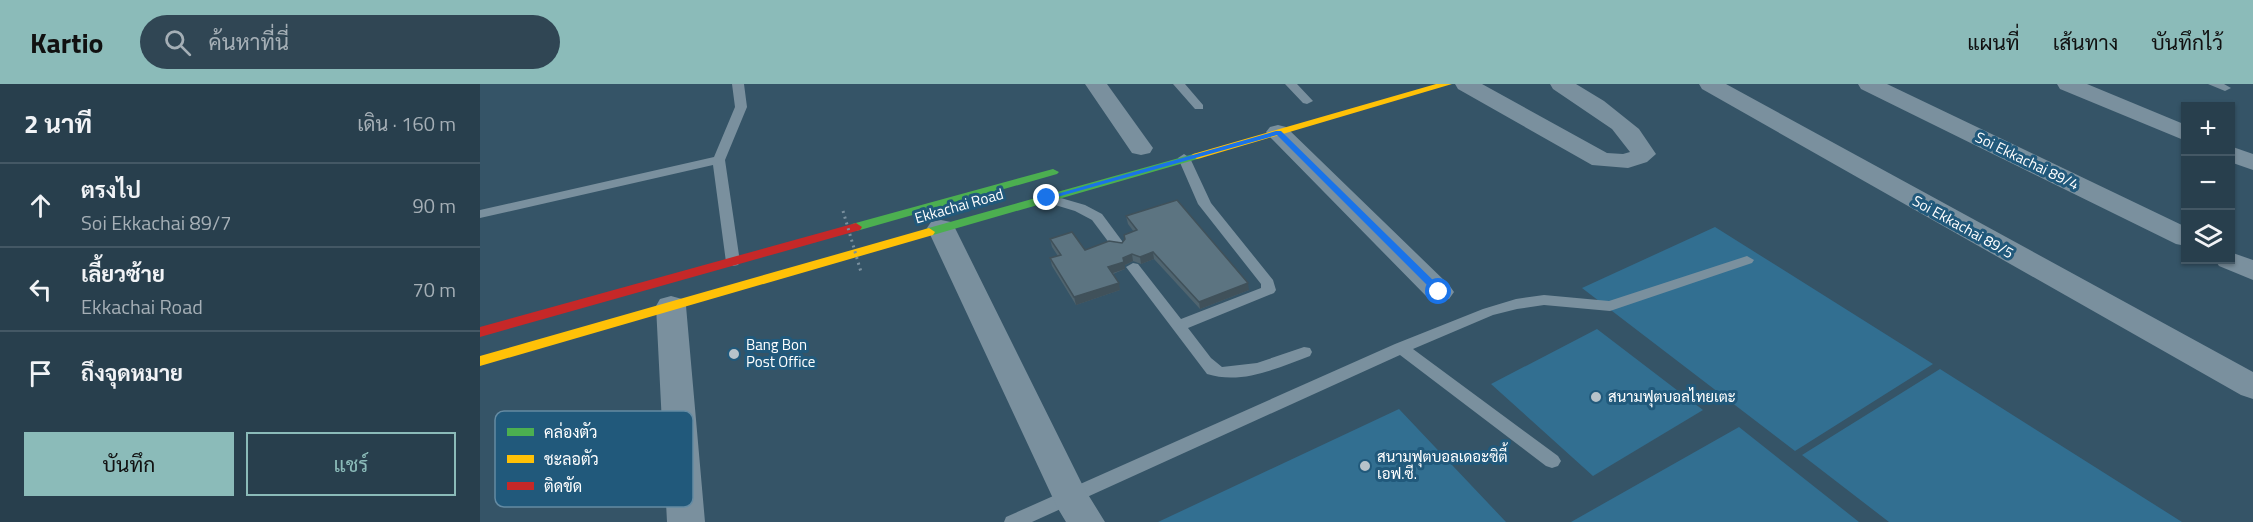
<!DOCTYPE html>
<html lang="th">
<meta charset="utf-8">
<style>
:root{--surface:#283f4d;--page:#304654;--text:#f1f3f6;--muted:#a5afb6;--line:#445865;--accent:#8bbbb9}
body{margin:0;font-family:"Titillium Web",Sarabun,sans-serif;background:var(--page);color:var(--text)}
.controls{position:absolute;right:18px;top:18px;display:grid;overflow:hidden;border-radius:0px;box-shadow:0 2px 4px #0004}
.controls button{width:54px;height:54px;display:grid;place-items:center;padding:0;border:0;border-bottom:2px solid var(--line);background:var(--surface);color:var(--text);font:30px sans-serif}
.stop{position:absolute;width:18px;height:18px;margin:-14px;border:4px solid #1a73e8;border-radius:50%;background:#fff}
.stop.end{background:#1a73e8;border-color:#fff;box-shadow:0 2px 6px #0008}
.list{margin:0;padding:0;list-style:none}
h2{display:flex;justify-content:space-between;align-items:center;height:78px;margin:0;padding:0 24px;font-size:26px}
h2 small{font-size:20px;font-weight:400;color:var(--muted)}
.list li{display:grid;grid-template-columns:39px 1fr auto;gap:18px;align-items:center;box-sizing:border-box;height:84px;padding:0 24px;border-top:2px solid var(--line)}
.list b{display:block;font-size:22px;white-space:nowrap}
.list p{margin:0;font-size:20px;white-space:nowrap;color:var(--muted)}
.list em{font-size:20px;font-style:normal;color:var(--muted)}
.actions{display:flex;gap:12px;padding:18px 24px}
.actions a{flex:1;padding:14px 0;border:2px solid var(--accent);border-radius:0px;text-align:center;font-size:21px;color:var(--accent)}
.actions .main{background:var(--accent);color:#111}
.icon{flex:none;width:33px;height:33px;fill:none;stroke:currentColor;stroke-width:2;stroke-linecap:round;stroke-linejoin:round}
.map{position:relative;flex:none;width:1773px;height:438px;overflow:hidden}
header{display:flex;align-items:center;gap:36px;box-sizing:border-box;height:84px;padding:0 30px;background:var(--accent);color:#111}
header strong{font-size:28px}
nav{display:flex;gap:33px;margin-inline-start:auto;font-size:21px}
.search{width:420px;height:54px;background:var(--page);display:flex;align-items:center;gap:15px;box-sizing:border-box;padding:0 21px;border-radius:33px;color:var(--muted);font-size:22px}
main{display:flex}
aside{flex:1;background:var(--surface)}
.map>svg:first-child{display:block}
.green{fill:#326f91}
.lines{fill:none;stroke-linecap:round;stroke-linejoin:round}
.lane{fill:#7a909e;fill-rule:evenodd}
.street{fill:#7a909e;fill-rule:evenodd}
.fast{fill:#4caf50;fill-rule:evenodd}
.slow{fill:#ffc107;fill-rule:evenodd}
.jam{fill:#c62828;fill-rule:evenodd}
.path-bridge{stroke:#7a909e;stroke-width:3;stroke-dasharray:2 4;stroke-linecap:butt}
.wall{fill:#4f646f}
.shaded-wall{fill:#40515a}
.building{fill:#5c7481;stroke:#40515a;stroke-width:1.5}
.route{fill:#1a73e8}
.poi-dot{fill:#b8c3ca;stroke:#21597b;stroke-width:2}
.labels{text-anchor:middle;stroke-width:6;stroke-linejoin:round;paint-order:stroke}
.street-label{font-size:15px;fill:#fff;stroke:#21597b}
.poi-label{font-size:15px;fill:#fff;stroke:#21597b;text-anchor:start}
.key{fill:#21597b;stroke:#648ba3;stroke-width:1.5}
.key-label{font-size:16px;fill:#fff}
</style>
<header>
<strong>Kartio</strong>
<div class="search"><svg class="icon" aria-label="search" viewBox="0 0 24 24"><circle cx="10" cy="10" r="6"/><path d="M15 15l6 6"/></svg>ค้นหาที่นี่</div>
<nav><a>แผนที่</a><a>เส้นทาง</a><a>บันทึกไว้</a></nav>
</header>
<main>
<aside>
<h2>2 นาที<small>เดิน · 160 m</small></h2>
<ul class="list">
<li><svg class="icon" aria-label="ahead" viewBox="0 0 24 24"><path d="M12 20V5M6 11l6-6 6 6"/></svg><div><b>ตรงไป</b><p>Soi Ekkachai 89/7</p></div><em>90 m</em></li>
<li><svg class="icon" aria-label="left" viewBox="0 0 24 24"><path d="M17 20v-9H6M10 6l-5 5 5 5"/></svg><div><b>เลี้ยวซ้าย</b><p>Ekkachai Road</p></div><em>70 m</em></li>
<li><svg class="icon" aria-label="arrive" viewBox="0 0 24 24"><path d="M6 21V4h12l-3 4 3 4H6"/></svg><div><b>ถึงจุดหมาย</b></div></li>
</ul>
<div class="actions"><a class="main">บันทึก</a><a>แชร์</a></div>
</aside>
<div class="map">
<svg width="1773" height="438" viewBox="0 0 1773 438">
<rect width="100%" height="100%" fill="#355467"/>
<!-- green -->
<path class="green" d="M1235 143 1453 280 1315 367 1102 204Z
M1117 245 1223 326 1113 392 1011 300Z
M1460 285 1702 438H1409L1322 371Z
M919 325 1026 438H678Z
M1259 343 1379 438H1091Z"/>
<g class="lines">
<!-- lane -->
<path class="lane" d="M252 0H264L267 23 245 76 260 178 258 181 253 182 246 178 233 81 0 134V126L234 73 255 23Z
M693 0H705L723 21V25H715Z
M805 0H817L833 17 827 20 823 19Z
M1728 0H1744L1751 4 1745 7Z
M704 70 710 74 731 119 793 196 796 206 794 209 708 244 731 274 742 283 777 279 824 263 830 264 832 268 830 272C797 284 762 301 727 290L646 183 653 179 658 180 701 235 781 204V200L718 120 698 74Z
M567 110 605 121 622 130 645 161 643 164H633L612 136 595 127 562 117 560 114 562 111Z
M1267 172 1274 176 1272 179 1130 227 1064 221 1037 225 1013 231 933 265 1078 372 1081 377 1078 382 1072 384 1066 382 920 271 552 438H524L526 433 915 260 1003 225 1036 215 1064 211 1129 217Z"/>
<!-- street -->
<path class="street" d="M605 0H627L673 64 670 69 661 71 652 69Z
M975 0H1002L1127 69 1143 70 1150 68 1132 45 1073 5 1070 0H1096L1124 17 1159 45 1176 70 1167 78 1148 84 1112 81 978 5Z
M1219 0H1246L1773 288V315L1761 311 1222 5Z
M1378 0H1407L1706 143V162L1696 160 1381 5Z
M1577 0H1607L1706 41V57L1580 5Z
M798 41 806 43 969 201 974 208 969 215 959 217 949 215 790 53 786 48 790 43Z
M1750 62 1773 70V86L1750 78Z
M461 136 471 138 475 144 604 404 625 438H586L577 423 447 144 451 138Z
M1750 168 1773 176V196L1739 182 1735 176H1750Z
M191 212 202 215 206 222 225 438H187L176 222 180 215Z"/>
<!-- fast -->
<path class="fast" d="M717 69 723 72 721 74 453 151H445L443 148 445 145Z
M573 85 579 88 577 90 380 146 376 147 370 143 372 140Z"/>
<!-- slow -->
<path class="slow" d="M956 0H972L721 74 717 75 711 72 713 70Z
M449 144 455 148 453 151 0 282V272Z"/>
<!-- jam -->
<path class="jam" d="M376 139 382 143 380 146 0 253V243Z"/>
<!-- path-bridge -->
<path class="path-bridge" d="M363 127 381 188"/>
</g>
<!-- wall -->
<path class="wall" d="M646 132 769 206 720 225 674 175 661 180 653 177 645 181V185L633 190 640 206 596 221 572 182 570 174 578 172 572 163 570 155 605 166 642 159 654 148 648 140Z"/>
<!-- shaded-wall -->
<path class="shaded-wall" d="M673 168 674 175 661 180 660 173Z
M652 170 653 177 645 181V185L630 190 628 183Z
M639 199 640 206 596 221 594 213Z
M768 199 769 206 720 225 719 218Z"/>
<!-- building -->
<path class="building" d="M697 116 768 199 719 218 673 168 660 173 652 170 643 174 644 178 628 183 639 199 594 213 570 174 581 171 570 155 592 148 605 166 629 157 642 159 645 155 644 151 657 146 646 132Z"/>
<!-- route -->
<path class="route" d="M796 47H801L962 205V210H956L797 51 570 115 563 114Z"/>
<!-- markers -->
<g class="poi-dot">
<circle cx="254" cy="270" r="6"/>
<circle cx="1116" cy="313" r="6"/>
<circle cx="885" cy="382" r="6"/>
</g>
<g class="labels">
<!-- street labels -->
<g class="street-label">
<text transform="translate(1547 77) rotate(26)" y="5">Soi Ekkachai 89/4</text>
<text transform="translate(479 122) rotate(-16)" y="5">Ekkachai Road</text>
<text transform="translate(1483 143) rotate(29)" y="5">Soi Ekkachai 89/5</text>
</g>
<!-- poi labels -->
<g class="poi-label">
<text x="266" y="266">Bang Bon<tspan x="266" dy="17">Post Office</tspan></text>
<text x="1128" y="318">สนามฟุตบอลไทยเตะ</text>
<text x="897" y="378">สนามฟุตบอลเดอะซิตี้<tspan x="897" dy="17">เอฟ.ซี.</tspan></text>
</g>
</g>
<!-- legend -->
<rect x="15" y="327" width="198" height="96" rx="9" class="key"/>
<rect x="27" y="344" width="27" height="8" fill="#4caf50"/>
<rect x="27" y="371" width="27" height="8" fill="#ffc107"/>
<rect x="27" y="398" width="27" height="8" fill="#c62828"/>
<g class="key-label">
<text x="64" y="354">คล่องตัว</text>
<text x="64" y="381">ชะลอตัว</text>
<text x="64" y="408">ติดขัด</text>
</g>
</svg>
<div class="controls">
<button>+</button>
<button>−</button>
<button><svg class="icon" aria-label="layers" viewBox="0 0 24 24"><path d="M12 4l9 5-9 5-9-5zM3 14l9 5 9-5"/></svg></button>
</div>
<div class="stop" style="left:959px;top:208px"></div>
<div class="stop end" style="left:567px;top:114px"></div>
</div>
</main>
